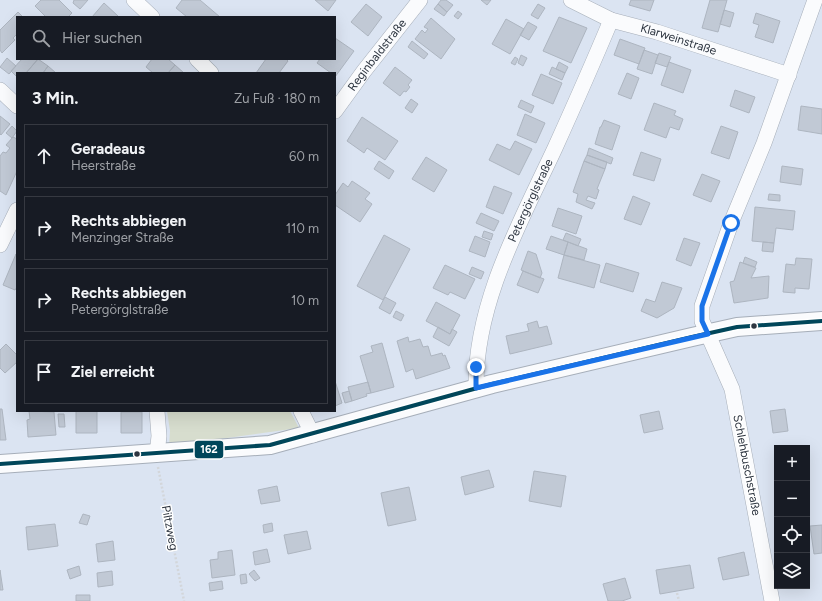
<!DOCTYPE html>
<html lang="de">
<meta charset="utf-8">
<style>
:root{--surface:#171b24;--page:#20242c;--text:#f1f3f6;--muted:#9ea1a6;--line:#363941}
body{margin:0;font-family:Figtree,sans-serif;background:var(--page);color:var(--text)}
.controls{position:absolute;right:12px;bottom:12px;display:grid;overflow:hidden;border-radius:0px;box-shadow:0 4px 16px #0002}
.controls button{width:36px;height:36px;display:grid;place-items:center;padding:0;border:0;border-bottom:1px solid var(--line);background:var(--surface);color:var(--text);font:20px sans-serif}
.stop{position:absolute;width:12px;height:12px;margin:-9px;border:3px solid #1a73e8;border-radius:50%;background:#fff}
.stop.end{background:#1a73e8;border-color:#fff;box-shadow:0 1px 4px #0008}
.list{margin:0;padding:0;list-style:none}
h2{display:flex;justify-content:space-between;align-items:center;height:52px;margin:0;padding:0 16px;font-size:17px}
h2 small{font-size:13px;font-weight:400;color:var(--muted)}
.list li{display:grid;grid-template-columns:26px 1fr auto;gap:12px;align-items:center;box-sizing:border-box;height:64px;margin:0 8px 8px;padding:0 8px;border:1px solid var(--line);border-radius:0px}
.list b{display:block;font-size:15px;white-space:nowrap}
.list p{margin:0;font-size:13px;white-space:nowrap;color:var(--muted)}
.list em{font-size:13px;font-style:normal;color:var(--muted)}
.icon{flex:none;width:22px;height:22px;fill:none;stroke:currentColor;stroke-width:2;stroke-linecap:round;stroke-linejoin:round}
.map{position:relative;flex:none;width:822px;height:601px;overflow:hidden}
.search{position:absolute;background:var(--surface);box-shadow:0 4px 16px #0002;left:16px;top:16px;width:320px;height:44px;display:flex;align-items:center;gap:10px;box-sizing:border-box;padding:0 14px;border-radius:0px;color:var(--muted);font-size:15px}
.panel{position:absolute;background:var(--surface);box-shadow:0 4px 16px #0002;left:16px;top:72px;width:320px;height:340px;border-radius:0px}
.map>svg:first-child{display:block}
.green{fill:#d7ddce}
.building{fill:#c1c9d5;stroke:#adb5c0}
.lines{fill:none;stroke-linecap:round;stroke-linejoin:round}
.minor-casing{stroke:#a6aeb9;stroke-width:16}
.tertiary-casing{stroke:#a6aeb9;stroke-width:20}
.path{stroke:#d3d6da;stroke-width:2.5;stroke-dasharray:2 2;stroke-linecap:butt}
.minor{stroke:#fafbfd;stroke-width:15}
.tertiary{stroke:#fafbfd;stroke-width:18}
.bus-1-casing{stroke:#fff;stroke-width:7}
.bus-1{stroke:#00465a;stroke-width:4}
.route{stroke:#1a73e8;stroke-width:5}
.bus-dot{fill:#2d3540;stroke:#fff;stroke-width:1.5}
.labels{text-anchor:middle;stroke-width:3;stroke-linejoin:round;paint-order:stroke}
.street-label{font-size:12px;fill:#2d3540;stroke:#fff}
.line-badge{stroke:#fff;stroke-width:1.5}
.badge-label{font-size:11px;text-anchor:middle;font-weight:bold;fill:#fff}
</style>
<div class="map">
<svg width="822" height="601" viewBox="0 0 822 601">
<rect width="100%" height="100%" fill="#dbe4f2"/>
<!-- green -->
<path class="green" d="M167 411H290L299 428 169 446 170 431Z"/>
<!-- building -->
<path class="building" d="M41 0H59L72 13 68 17H46L35 6Z
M74 0H88L80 9 73 3Z
M182 0H200L220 17H187L176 8Z
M315 0H336L328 11Z
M441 0H446L453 5 447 12 438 4Z
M481 0H491L487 5Z
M631 0H654L650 11 629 5Z
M710 0H727L718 32 702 28Z
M104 3 118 16 117 17H92Z
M366 4 382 17 368 36 351 22Z
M438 4 447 12 444 16 434 9Z
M538 4 545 8 538 19 531 15Z
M724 10 734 13 730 27 720 24Z
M458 11 462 14 458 19 454 16Z
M18 12 23 17H17V34L13 38 15 40 2 53 0 50V30Z
M756 13 780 21 773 43 755 37 759 25 753 23Z
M559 17 587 28 571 63 543 51Z
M431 18 455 39 441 59 415 39 422 30 425 33 428 29 424 27Z
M506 19 524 29 510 54 492 44Z
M528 22 537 27 529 40 520 35Z
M335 38 354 51 335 77V73H331L317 63 320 59H335Z
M620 39 645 48 639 64 614 55Z
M412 41 428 54 424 59 408 47Z
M644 50 658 55 652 74 637 69Z
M659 53 671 57 667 67 655 63Z
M521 55 527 58 523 66 518 63Z
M515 57 518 59 515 65 511 63Z
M7 58 16 66 9 74 0 67Z
M22 59H38L26 73H17V77L11 71Z
M38 59 48 66 43 73H26Z
M152 59H168L175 65 168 73H153L146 67Z
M266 59H286L288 61 279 73H256Z
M559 62 568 67 565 73 556 69Z
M669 62 691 70 683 93 661 85Z
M175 65 184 73H168Z
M48 66 56 73H43Z
M395 67 412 80 408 85 410 87 406 92 404 91 400 96 383 83Z
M552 67 565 73 562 80 549 74Z
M627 73 639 78 631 99 618 94Z
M541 74 562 83 553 104 532 95Z
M735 90 755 97 749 113 730 106Z
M411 99 418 104 412 113 405 108Z
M521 100 534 106 531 113 518 107Z
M654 103 676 111 674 115 683 119 679 130 670 127 666 138 644 130Z
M801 106 822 109V134L798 130Z
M525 114 545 123 536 143 517 135Z
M0 116 10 124 1 135 0 134Z
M362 117 398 141 385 160 367 148 364 153 347 141Z
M604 120 620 126 612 150 595 144 600 127H601Z
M12 126 17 131 12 138 6 133Z
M721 126 738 132 729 159 711 153Z
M13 137 17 139V171L6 195 0 191V156L3 152 6 153 10 148 6 145Z
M515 141 532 149 519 175 489 160 497 144 510 150Z
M589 148 613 158 611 164 587 155Z
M641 152 661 159 654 181 633 175Z
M587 155 607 162 605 169 584 161Z
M426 157 447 170 434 192 412 179Z
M379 161 394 171 389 179 374 169Z
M584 161 605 169 597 189 599 190 596 199 588 196 586 200 595 203 592 209 576 202 578 194 573 192Z
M782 166 803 169 801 185 780 182Z
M702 174 720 181 711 202 693 195Z
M352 181 370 193 365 199 372 204 360 222 335 205V195L343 183 348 187Z
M494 186 512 193 503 214 486 207Z
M769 194 780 195V201L768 200Z
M633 196 650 203 641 225 624 219Z
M755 207 795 211 793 230 776 228 774 243 752 241Z
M558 208 582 216 576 234 552 226Z
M481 213 499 221 494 231 476 223Z
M484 231 493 234 491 240 482 237Z
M566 233 581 239 578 246 563 240Z
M384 235 410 249 383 300 357 286Z
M475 236 490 242 485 257 469 251Z
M551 236 568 242 564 255 546 249Z
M684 238 700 243 691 266 676 260Z
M568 242 587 249 584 260 564 255Z
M763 242 774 243 773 252 762 251Z
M528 251 536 254 542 273 540 278 521 270Z
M16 254 17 287 15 290 3 285Z
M564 255 600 265 594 288 558 278Z
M745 257 757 262 755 267 743 263Z
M796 258 812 259 809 289 795 288V293L783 292 786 264 795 265Z
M740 262 756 268 751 278 769 276 768 298 734 303 730 282 734 281Z
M606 263 639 273 633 292 600 282Z
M445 265 475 279 465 299 450 292 448 295 433 288Z
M472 267 484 272 481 279 469 274Z
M523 271 544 279 538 293 517 285Z
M662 282 682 288 674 308 657 318 641 311 646 299 655 302Z
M385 297 396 303 390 314 379 308Z
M436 302 460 315 450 334 426 321Z
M396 311 404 315 401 321 393 317Z
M537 321 539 328 547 326 552 344 510 354 506 336 529 331 527 324Z
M438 327 450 334 452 329 457 332 449 346 433 337Z
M408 337 409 342 420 339 423 347 428 346 431 356 442 353 443 356 445 355 450 368 416 379 413 369 406 372 397 341Z
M382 343 394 387 371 393 360 356 373 352 371 346Z
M6 344 17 355V362L5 373 0 368V350Z
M335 381 342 403 335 406Z
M368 382 371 393 366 394 367 396 352 401 348 387Z
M349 391 352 401 345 403 342 393Z
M0 409H2L6 440H0Z
M785 409 788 431 773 433 770 411Z
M29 411 54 412 56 435 28 437 27 420 30 419Z
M76 411H97V433H76Z
M659 411 663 429 644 433 640 415Z
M121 412H142V433H121Z
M58 414H64L65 427H59Z
M489 470 494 487 465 495 461 477Z
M534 471 566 476 561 507 529 501Z
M277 486 280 501 261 504 258 490Z
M409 487 416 520 388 526 381 493Z
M83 514 90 516 87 525 79 523Z
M272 523 273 531 264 533 263 525Z
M55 524 58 546 28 550 26 527Z
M822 525V553L814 554 810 526Z
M307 531 311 549 288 554 284 535Z
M113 541 115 560 98 562 96 544Z
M267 549 270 562 255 565 253 552Z
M232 550 235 575 212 578 210 560 218 559V552Z
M744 552 749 575 723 580 718 558Z
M690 565 694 588 660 594 656 570Z
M79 566 81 575 70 579 67 570Z
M0 570 3 590H0Z
M254 570 260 578 255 581 249 574Z
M112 571 113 585 98 587 97 573Z
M246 574 247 583 241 584 240 575Z
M625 578 631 598 622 601H608L603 584Z
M222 581 223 589 210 591 209 583Z
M76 595H90V601H76Z"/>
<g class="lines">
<!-- minor casing -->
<g class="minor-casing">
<g id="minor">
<path d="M134 0 152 17"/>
<path id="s1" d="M571 0 611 20 657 32 789 75"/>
<path d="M197 59 211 73"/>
<path d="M0 90 17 106"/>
<path id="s2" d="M335 111 364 71 420 0"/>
<path d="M0 245 17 210"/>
<path id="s3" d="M476 388C475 303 520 223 555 148 574 106 593 63 611 20"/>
<path d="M157 411 159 436 157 454"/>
<path d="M301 411 313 435"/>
<path d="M772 601 732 389 702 321V306L731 223 764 143 815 0"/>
</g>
</g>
<!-- tertiary casing -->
<g class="tertiary-casing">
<path id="tertiary" d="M0 464 270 445 492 384 692 337 737 327 822 321"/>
</g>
<!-- path -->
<path class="path" d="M158 467 184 601
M677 593 679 601"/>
<!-- minor -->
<use href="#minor" class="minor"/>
<!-- tertiary -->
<use href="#tertiary" class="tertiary"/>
<!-- bus-1 casing -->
<g class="bus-1-casing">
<path id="bus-1" d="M0 464 270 445 492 384 692 337 737 327 822 321"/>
</g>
<!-- bus-1 -->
<use href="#bus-1" class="bus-1"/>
</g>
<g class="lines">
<!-- route -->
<path class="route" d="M476 367V388L708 334 702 321V306L731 223"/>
</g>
<!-- markers -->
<g class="bus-dot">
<circle cx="754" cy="326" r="3.5"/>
<circle cx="137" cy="454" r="3.5"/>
</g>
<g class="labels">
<!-- street labels -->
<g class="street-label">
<text dy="4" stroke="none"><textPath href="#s1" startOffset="115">Klarweinstraße</textPath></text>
<text dy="4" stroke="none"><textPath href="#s2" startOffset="70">Reginbaldstraße</textPath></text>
<text dy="4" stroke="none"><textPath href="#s3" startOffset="197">Petergörglstraße</textPath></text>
<text transform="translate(747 465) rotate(79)" y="4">Schlehbuschstraße</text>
<text transform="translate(170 528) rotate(79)" y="4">Piltzweg</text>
</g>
</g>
<rect class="line-badge" x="194" y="440" width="30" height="19" rx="4" fill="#00465a"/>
<g class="badge-label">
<text x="209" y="453">162</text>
</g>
</svg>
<div class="controls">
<button>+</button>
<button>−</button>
<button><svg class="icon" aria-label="locate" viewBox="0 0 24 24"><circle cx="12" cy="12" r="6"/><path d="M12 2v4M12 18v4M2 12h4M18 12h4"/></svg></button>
<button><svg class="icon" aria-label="layers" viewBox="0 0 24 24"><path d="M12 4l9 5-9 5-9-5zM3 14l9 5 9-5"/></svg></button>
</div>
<div class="stop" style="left:731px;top:223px"></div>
<div class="stop end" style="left:476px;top:367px"></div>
<div class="search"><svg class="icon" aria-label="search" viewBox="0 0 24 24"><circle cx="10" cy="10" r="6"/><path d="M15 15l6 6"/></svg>Hier suchen</div>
<section class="panel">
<h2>3 Min.<small>Zu Fuß · 180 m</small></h2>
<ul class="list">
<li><svg class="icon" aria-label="ahead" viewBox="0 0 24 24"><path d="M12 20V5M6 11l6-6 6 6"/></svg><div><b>Geradeaus</b><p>Heerstraße</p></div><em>60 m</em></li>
<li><svg class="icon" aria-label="right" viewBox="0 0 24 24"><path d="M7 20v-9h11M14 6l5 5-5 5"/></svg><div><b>Rechts abbiegen</b><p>Menzinger Straße</p></div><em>110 m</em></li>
<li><svg class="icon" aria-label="right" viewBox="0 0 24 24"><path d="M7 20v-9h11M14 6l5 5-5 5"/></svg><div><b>Rechts abbiegen</b><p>Petergörglstraße</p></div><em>10 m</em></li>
<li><svg class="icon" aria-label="arrive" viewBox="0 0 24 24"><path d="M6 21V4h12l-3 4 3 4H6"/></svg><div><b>Ziel erreicht</b></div></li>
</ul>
</section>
</div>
